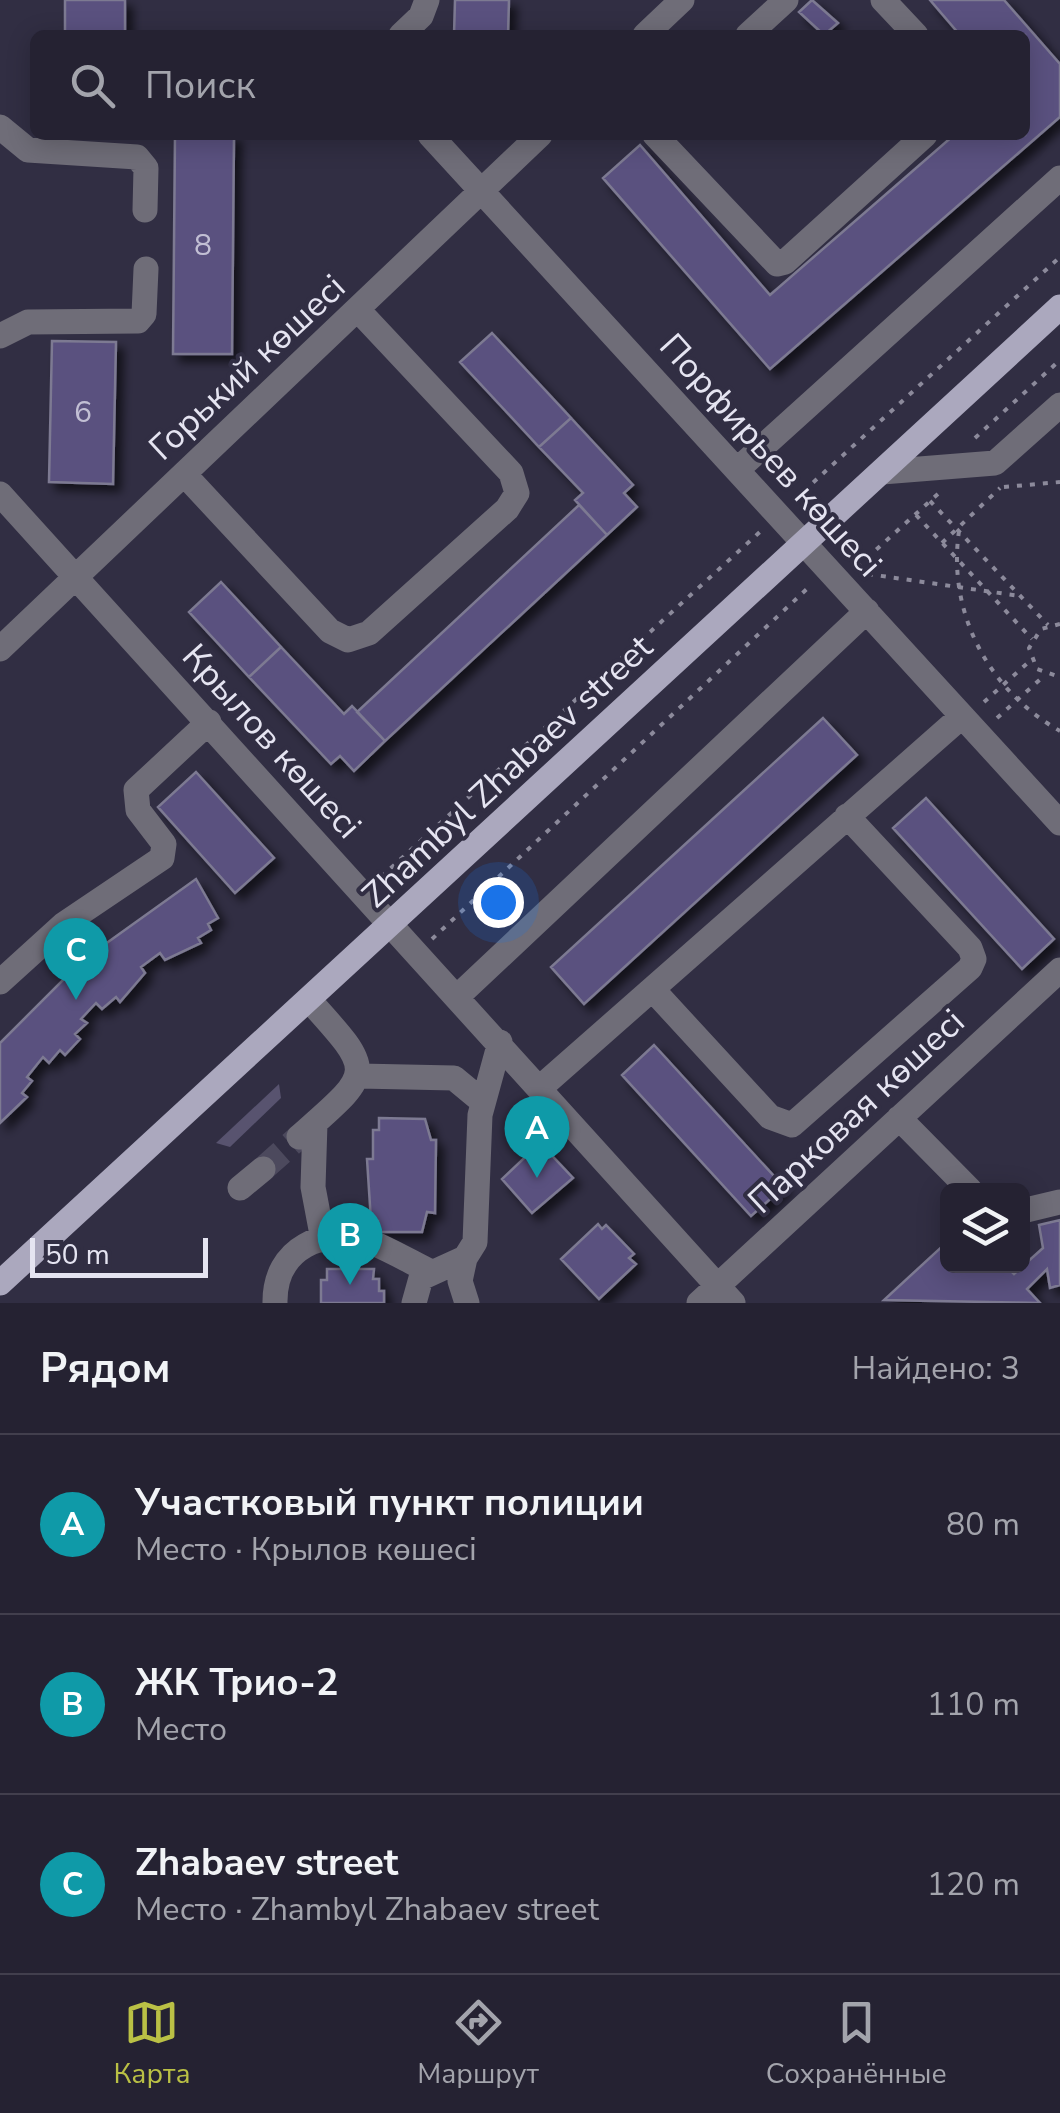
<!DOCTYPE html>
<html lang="ru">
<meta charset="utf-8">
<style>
:root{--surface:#252232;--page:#312f3e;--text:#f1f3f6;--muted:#a3a4ac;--line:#423f4d;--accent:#bac045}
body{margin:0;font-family:"Nunito Sans",sans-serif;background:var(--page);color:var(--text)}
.controls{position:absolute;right:30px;bottom:30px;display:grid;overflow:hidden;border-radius:15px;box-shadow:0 5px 25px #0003}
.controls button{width:90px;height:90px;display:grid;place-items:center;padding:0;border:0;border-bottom:2px solid var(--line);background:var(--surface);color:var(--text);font:50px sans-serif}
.scale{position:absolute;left:30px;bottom:25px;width:178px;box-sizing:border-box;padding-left:10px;border:5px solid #e5e4f1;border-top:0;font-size:28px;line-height:35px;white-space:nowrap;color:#e5e4f1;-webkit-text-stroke:8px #312e43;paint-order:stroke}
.you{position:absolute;left:498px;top:902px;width:35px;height:35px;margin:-25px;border:8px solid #fff;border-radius:50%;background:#1a73e8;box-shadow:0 0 0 15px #1a73e833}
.badge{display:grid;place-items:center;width:65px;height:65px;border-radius:50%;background:var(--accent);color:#fff;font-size:32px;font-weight:700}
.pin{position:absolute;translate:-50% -82px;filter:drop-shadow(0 2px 5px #0008)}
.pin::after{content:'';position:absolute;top:52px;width:35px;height:30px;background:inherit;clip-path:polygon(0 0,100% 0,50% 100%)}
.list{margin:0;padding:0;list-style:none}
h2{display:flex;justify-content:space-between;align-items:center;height:130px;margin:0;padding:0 40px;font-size:42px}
h2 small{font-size:32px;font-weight:400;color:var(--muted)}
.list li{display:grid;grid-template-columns:65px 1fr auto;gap:30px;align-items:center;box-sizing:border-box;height:180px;padding:0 40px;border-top:2px solid var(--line)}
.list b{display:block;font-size:38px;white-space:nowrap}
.list p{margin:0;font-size:32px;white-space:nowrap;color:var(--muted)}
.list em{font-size:32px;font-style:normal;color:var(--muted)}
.icon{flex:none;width:55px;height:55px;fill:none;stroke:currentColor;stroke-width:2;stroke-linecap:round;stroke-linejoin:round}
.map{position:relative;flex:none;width:1060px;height:1303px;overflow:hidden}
.search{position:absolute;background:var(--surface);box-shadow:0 5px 25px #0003;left:30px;right:30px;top:30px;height:110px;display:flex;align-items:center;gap:25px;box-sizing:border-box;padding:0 35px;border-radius:15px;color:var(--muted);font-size:38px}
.sheet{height:670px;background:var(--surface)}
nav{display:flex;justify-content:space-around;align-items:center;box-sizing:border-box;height:140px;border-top:2px solid var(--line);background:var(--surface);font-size:28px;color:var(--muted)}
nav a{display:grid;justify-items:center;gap:5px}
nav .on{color:var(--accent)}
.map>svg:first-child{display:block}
.green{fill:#58536f}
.building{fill:#5a517f;stroke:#7d7a92;stroke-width:2.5;filter:url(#shadow)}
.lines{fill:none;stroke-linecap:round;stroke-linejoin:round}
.minor-tunnel{stroke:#4c495d;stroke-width:25;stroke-dasharray:25 12;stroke-linecap:butt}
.path{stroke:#8c8a9b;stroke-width:4;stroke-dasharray:5 8;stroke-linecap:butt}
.minor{stroke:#6f6d78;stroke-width:25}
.major{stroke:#aba8be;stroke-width:25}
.labels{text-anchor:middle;stroke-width:8;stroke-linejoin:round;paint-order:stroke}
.number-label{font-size:30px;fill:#c2bfd4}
.street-label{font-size:35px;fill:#e5e4f1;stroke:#312e43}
</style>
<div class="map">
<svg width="1060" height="1303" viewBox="0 0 1060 1303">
<defs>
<filter id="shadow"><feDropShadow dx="7" dy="7" stdDeviation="5" flood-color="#0009"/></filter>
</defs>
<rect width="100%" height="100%" fill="#312e43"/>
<!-- green -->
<path class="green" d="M279 1084 281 1098 230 1147 216 1143Z"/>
<!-- building -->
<path class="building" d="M65 0H125V35H65Z
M455 0H509L508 35H454Z
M812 0 838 23 824 35 799 12Z
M930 0H1004L1060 64V117L770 369 603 178 640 145 770 295 954 135H1025V35H960Z
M175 135H234L232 354H173Z
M492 333 571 418 539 447 460 362Z
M52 341 116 342 113 484 49 482Z
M571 418 633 485 624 493 637 507 607 535 575 500 583 493 539 447Z
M579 505 607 535 385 741 357 712Z
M221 582 281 647 249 677 189 612Z
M281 647 344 714 352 706 385 741 354 771 340 756 331 764 249 677Z
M823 718 857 755 584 1004 551 967Z
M196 772 274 858 235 893 158 807Z
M926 798 1054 939 1022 969 893 828Z
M196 879 218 918 208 924 211 930 198 938 201 943 165 960 160 953 141 967 145 973 120 1002 116 997 102 1009 96 1003 81 1019 87 1023 75 1034 80 1039 65 1055 60 1050 49 1063 43 1057 27 1077 32 1081 22 1093 27 1097 0 1123V1043L83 960Z
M654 1045 784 1187 751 1216 622 1075Z
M379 1118 425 1119 431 1140H436L435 1213 427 1212 422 1232H378V1221H371L367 1159H373V1130H379Z
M540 1143 573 1178 532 1213 502 1179Z
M1060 1220V1285L1050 1288 1047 1269 1027 1289 1040 1303 884 1300 948 1241V1266H1006L1014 1274 1043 1248 1039 1225Z
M598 1224 602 1229 606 1225 634 1254 629 1258 636 1264 599 1299 561 1259Z
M327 1269H374L373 1279H379V1291H384V1303H321V1280H327Z"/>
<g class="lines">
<!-- minor-tunnel -->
<path class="minor-tunnel" d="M263 1169 299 1137"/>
<!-- path -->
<path class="path" d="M975 438 1060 360
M1004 487 1060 482
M794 500 1060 257
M930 501 1048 625
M916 515 1032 639
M959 531C947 613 989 691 1060 731
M942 543 1000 488
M857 567 939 493
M868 574 1020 596
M1060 624 1041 629 1029 648 1037 669 1060 677
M984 702 1031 660
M997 718 1045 675
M381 877 762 530
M432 939 809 587"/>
<!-- minor -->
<path class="minor" d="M883 0 916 35
M401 35 421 16 427 0
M645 35 682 0
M748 35 786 0
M0 127 28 150 137 157 146 168 145 210
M430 135 1060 823
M655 135 777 264 785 262 925 135
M0 336 28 322 138 321 144 314 146 269
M738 469 1060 178
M882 472 995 463 1060 405
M184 474 330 631 348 640 369 633 507 509 517 493 511 473 359 311
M0 494 733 1303
M0 649 540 135
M0 982 64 924 162 858 164 844 138 810 136 790 209 722
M654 991 770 1117 792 1125 970 968 974 959 970 948 847 816
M457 997 867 611
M359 1076 454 1078 483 1102
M541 1087 961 717
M899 1118 970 1190
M315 1123 313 1187 323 1240
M299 1137C374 1071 376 1074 309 1000
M240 1188 263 1169
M1022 1211 1060 1202
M465 1258 460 1281 467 1303
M275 1303C274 1248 324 1225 373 1243 392 1251 411 1262 429 1271
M414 1303 421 1278 465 1258 475 1242 480 1115 500 1042
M699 1303 1060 970"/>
<!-- major -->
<path class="major" d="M0 1283 1060 307"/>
</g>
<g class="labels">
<!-- number labels -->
<g class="number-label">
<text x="203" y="255">8</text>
<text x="83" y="422">6</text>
</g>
<!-- street labels -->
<g class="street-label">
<text transform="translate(247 367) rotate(-43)" y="12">Горький көшесі</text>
<text transform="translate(771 455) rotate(48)" y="12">Порфирьев көшесі</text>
<text transform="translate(272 741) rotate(48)" y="12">Крылов көшесі</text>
<text transform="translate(507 771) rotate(-43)" y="12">Zhambyl Zhabaev street</text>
<text transform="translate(856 1111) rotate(-43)" y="12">Парковая көшесі</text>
</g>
</g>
</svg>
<div class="controls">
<button><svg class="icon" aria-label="layers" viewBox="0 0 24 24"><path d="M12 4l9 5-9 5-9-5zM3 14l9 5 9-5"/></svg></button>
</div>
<div class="scale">50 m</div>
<div class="you"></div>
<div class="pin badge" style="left:537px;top:1178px;background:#0f9aa8">A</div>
<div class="pin badge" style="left:350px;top:1285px;background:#0f9aa8">B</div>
<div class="pin badge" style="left:76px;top:1000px;background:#0f9aa8">C</div>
<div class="search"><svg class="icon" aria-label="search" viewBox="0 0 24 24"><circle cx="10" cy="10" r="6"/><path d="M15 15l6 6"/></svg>Поиск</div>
</div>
<section class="sheet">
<h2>Рядом<small>Найдено: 3</small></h2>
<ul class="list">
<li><span class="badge" style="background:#0f9aa8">A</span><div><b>Участковый пункт полиции</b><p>Место · Крылов көшесі</p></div><em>80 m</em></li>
<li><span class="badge" style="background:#0f9aa8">B</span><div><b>ЖК Трио-2</b><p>Место</p></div><em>110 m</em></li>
<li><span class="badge" style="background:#0f9aa8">C</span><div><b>Zhabaev street</b><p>Место · Zhambyl Zhabaev street</p></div><em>120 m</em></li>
</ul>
</section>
<nav>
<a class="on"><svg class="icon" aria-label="map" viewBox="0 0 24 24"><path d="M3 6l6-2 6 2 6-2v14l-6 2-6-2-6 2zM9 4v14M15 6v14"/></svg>Карта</a>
<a><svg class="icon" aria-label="directions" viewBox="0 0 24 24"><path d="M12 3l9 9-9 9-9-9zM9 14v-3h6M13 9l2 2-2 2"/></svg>Маршрут</a>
<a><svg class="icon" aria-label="saved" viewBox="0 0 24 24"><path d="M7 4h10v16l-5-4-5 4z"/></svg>Сохранённые</a>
</nav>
